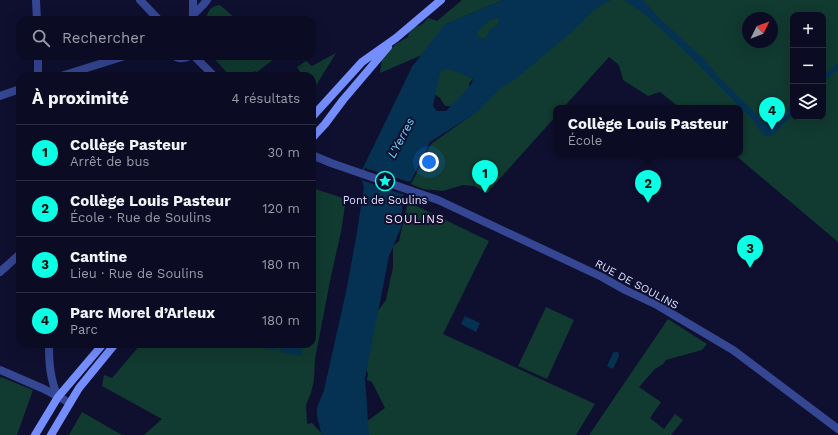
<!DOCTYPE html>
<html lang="fr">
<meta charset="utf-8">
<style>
:root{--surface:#0b0c24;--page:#14152c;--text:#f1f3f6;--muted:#9a9ba6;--line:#2b2c41;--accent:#0affe4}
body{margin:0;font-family:"Work Sans",sans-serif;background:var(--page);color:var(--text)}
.controls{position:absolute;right:12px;top:12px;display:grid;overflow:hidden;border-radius:8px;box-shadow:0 4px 16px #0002}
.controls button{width:36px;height:36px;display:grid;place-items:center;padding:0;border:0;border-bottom:1px solid var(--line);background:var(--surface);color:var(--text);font:20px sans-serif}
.compass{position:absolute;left:742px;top:12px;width:36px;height:36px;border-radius:50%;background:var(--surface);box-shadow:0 4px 16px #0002;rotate:47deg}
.you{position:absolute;left:429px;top:162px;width:14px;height:14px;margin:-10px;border:3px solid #fff;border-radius:50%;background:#1a73e8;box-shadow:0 0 0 6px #1a73e833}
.badge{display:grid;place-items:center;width:26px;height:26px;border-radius:50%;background:var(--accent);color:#111;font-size:13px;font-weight:700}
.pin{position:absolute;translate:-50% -33px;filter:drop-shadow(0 1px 2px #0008)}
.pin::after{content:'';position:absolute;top:21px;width:14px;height:12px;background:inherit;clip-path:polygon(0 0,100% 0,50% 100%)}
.popup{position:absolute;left:553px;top:105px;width:190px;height:52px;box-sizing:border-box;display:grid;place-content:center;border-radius:8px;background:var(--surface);filter:drop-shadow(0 1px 3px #0005);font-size:13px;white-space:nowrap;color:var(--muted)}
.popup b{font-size:15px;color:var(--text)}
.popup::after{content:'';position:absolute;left:50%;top:100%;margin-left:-8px;border:8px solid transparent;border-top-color:var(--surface)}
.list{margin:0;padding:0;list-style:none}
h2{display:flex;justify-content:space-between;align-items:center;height:52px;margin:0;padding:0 16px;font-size:17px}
h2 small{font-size:13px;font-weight:400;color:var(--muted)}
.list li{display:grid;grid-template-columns:26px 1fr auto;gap:12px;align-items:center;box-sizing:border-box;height:56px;padding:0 16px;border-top:1px solid var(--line)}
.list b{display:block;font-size:15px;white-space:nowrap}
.list p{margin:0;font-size:13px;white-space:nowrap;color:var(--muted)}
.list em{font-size:13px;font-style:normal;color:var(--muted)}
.icon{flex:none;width:22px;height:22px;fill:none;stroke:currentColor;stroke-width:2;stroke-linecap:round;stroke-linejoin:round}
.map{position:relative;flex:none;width:838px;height:435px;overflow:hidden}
.search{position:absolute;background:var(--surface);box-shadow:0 4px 16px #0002;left:16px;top:16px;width:300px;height:44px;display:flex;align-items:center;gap:10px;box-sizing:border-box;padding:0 14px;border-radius:12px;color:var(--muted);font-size:15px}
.panel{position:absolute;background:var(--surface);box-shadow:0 4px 16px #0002;left:16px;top:72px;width:300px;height:276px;border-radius:12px}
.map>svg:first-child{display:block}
.green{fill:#113a30;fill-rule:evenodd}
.water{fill:#053253;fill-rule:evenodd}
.pier{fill:#0f1030}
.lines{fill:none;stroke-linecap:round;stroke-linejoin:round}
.minor{stroke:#354693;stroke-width:8}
.tertiary{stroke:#354693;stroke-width:8}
.secondary{stroke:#758eff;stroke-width:8}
.labels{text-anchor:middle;stroke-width:4;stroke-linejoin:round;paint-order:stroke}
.poi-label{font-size:11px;fill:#dee1ff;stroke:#0f1030}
.street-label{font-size:11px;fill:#dee1ff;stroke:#0f1030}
.water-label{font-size:12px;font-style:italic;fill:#6cdaff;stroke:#0f1030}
.neighbourhood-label{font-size:12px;letter-spacing:1px;fill:#ffe0fa;stroke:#0f1030}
</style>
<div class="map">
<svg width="838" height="435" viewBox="0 0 838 435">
<rect width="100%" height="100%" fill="#0f1030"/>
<!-- green -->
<path class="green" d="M462 0H503L446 24 422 55 380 73 382 58 396 44 408 37C411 25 411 28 421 25 424 23 426 20 428 18L437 21Z
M610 0H838V242L734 154H740V108H680L660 92 648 96 623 80 619 65 609 57 563 108H556V116L487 193 474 186 463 185 443 191 423 189 411 184 431 144 479 110 493 84 542 31ZM793 15H823V117H793ZM748 18H772V42H748Z
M220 5 237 20H205C209 10 209 7 220 5Z
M505 15 484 41 475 42 473 31 483 19Z
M336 53 312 92V76H301L302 75 297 67 306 61 312 66Z
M212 56H278L257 72 255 71 251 76H230Z
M436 63 473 78 469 84 470 88 452 106H445L440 98 434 94Z
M312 188 346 199 341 232 331 276 315 359 314 380 311 393 306 405 307 424 312 423 323 435H144L162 419 102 386 104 375 112 378 141 344H312Z
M408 202 489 241 443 334 595 404 576 435H363L362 425 385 408 372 382 367 380 368 374 358 353 363 331 386 300 393 267V246L399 241Z
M546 307 574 320 547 379 518 366Z
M668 319 707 344 702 350 666 360 663 364 655 369 639 387 661 402 650 418 664 429 675 414 683 420 671 435H589Z
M1 377 33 390 17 435H0V378Z
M82 412 122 435H69Z"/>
<!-- water -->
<path class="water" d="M503 0H610L594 10 573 31 518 77 502 87 477 112 430 142 411 181 407 182 402 201V225L389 256 365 378 369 435H323L321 433C320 426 316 417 317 410 317 405 322 396 324 390L346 292 356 238 364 187 360 176 361 172 412 67 445 24ZM497 18 499 21 498 24 490 30 485 39 478 37 477 32 490 20ZM445 69 452 70 473 79 471 85 446 111H437L433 106 440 72Z
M624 0H643L659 18 703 58 716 74 765 123 770 126 775 123 793 104V114L777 131 771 136H765L761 132 754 121 688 54 646 15Z
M838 63V69L823 82V75Z
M465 316 480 323 476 332 461 324Z
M245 344H277L276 350Z
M282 344H303L301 356 280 352Z
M615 352H618L619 356 613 369 607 366 613 353Z"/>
<!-- pier -->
<path class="pier" d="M365 168 409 182 405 195 361 180Z"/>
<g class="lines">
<!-- minor -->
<path class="minor" d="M36 0 37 20
M140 0 159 20
M193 0V17
M193 15 203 5 207 0
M38 56V76
M312 155 331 163 438 200 602 277 625 290 657 305 733 350 838 429
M0 272 20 254
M49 344C49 363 50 379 58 397
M0 370 44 389 70 403"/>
<!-- tertiary -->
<path class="tertiary" d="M174 56C179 59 184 59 190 56
M194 56 214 76
M61 76 125 56
M0 96 20 89"/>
<!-- secondary -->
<path class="secondary" d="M312 117 362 62 396 38 441 0
M312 138 325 124 343 100 388 47
M35 435 58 397 103 344
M51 435 70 403 79 388 115 344"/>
</g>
<!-- icons -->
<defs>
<g id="sight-ring" transform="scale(1)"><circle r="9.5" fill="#0f1030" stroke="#0affe4" stroke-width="1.5"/><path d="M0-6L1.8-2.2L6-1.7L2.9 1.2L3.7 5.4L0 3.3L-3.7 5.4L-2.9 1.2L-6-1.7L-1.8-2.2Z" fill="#0affe4"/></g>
</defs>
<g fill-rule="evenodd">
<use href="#sight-ring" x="385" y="181"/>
</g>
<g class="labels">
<!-- poi labels -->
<g class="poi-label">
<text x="385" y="204">Pont de Soulins</text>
</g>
<!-- street labels -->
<g class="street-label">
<text transform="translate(637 284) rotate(28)" y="4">RUE DE SOULINS</text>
</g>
<!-- water labels -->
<g class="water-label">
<text transform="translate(401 138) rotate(-62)" y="4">L'Yerres</text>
</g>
<!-- neighbourhood labels -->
<g class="neighbourhood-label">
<text x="415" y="223">SOULINS</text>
</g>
</g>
</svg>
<div class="controls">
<button>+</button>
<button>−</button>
<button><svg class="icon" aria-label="layers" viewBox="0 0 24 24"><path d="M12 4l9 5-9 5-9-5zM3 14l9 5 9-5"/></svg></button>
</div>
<svg class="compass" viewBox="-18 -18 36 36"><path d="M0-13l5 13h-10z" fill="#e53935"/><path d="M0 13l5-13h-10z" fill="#9a9ba6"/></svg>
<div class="you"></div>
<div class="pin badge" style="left:485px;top:193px">1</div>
<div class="pin badge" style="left:648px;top:203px">2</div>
<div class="popup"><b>Collège Louis Pasteur</b>École</div>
<div class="pin badge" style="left:750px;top:268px">3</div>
<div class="pin badge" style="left:772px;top:130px">4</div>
<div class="search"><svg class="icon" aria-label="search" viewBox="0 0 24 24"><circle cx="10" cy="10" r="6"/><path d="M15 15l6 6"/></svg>Rechercher</div>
<section class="panel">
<h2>À proximité<small>4 résultats</small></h2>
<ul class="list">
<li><span class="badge">1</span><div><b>Collège Pasteur</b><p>Arrêt de bus</p></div><em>30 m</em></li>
<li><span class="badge">2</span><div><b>Collège Louis Pasteur</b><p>École · Rue de Soulins</p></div><em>120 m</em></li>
<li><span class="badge">3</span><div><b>Cantine</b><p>Lieu · Rue de Soulins</p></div><em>180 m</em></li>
<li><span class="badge">4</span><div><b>Parc Morel d’Arleux</b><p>Parc</p></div><em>180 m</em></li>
</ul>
</section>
</div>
